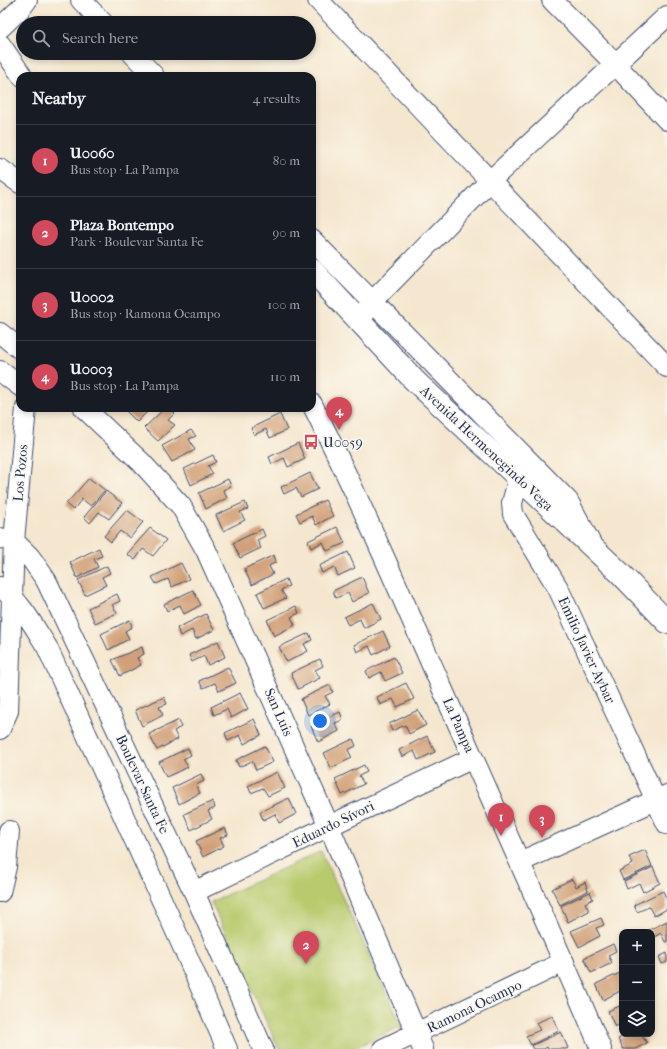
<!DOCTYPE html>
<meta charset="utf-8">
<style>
:root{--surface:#171b24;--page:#20242c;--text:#f1f3f6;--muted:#9ea1a6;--line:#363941;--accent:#d1495b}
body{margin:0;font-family:"IM FELL French Canon",serif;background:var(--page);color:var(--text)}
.controls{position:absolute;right:12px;bottom:12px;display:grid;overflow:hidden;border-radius:8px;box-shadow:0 2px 6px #0003}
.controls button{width:36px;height:36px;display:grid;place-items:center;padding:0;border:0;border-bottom:1px solid var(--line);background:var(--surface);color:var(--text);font:20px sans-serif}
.you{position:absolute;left:320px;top:721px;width:14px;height:14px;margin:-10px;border:3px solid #fff;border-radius:50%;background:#1a73e8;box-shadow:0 0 0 6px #1a73e833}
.badge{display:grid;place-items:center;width:26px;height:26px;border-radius:50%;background:var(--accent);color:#fff;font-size:13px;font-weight:700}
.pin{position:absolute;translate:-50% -33px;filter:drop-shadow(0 1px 2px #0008)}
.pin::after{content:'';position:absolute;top:21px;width:14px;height:12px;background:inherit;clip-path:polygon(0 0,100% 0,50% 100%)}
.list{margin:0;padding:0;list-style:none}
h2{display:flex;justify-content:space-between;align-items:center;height:52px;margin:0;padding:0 16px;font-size:17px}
h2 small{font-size:13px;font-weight:400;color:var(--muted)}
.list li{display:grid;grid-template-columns:26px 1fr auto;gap:12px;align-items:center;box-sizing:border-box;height:72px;padding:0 16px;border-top:1px solid var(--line)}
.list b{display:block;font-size:15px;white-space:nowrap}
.list p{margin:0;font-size:13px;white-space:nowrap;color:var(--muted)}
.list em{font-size:13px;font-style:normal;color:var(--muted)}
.icon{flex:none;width:22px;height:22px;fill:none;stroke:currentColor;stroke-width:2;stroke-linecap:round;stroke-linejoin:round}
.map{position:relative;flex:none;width:667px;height:1049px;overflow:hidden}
.search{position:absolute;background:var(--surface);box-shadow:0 2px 6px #0003;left:16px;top:16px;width:300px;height:44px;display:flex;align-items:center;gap:10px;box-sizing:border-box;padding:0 14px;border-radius:22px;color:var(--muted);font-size:15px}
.panel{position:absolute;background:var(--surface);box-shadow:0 2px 6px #0003;left:16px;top:72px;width:300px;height:340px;border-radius:12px}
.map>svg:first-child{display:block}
.green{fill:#b8ca6d;stroke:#6a7c66}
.building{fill:#d1a078}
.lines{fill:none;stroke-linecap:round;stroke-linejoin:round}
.street-casing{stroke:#3c4b6f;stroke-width:22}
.secondary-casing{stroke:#3c4b6f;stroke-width:24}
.street{stroke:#fff;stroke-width:20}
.secondary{stroke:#fff;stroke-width:22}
.labels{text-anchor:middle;stroke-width:3;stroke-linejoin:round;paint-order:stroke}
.poi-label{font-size:14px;fill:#1b2f5e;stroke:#fbf7ec;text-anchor:start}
.street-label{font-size:14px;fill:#1b2f5e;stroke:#fbf7ec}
</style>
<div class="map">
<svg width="667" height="1049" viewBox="0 0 667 1049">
<rect width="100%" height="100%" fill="#fbf7ec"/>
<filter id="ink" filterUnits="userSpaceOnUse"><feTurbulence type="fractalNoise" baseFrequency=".025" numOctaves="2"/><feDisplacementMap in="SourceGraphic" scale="8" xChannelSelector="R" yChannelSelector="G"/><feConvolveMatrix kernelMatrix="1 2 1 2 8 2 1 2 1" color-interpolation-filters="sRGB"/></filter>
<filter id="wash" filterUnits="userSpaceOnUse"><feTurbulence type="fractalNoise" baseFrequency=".012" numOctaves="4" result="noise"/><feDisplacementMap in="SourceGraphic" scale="16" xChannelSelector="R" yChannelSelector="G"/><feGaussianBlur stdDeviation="0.9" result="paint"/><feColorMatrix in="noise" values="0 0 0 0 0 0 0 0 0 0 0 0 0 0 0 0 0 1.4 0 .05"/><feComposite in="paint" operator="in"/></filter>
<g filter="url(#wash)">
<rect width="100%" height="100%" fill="#f5e7cf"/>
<!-- green -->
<path class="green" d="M321 851 402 1026 352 1049H279L211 902Z"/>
<g id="blocks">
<!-- building -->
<path class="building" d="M123 408H151L137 422Z
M165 408H169L175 413 168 420 175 425 158 441 144 428Z
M280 414 287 430 270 438 266 429 254 435 251 428Z
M191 430 196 436 189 439 195 450 172 462 162 446Z
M298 443 305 459 288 467 284 458 272 464 269 457Z
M213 455 216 462 208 466 213 474 191 485 184 469Z
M310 473 318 489 301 497 296 488 284 494 281 487Z
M89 478 105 490 91 506 82 499 73 510 66 504Z
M228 479 231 486 223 490 227 498 206 509 199 493Z
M106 491 122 503 109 519 99 512 90 523 84 517Z
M325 500 333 516 316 525 312 516 300 522 296 514Z
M245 502 248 509 240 512 245 520 223 531 216 515Z
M127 510 143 522 130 538 120 531 111 542 104 536Z
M337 527 345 543 327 551 323 542 311 548 308 541Z
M150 528 166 540 153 556 143 549 135 560 127 554Z
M262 529 265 536 257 540 261 548 240 558 233 543Z
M99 548 102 556 94 559 98 567 77 578 70 562Z
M348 552 355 568 338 576 334 567 322 573 319 566Z
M274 555 276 562 269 566 273 574 252 585 244 569Z
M181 563 189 579 172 587 168 579 156 584 152 577Z
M107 566 110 573 102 577 106 585 85 595 78 580Z
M362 577 369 593 352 602 348 593 336 598 333 591Z
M286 579 289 586 281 590 286 598 264 608 257 593Z
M193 590 201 605 184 614 180 605 167 611 164 604Z
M117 594 120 601 112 605 117 613 95 623 88 608Z
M373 603 381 619 364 628 360 619 348 625 344 617Z
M296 606 299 613 291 617 295 625 274 636 267 620Z
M206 614 214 630 196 639 192 630 180 636 177 628Z
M130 620 132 627 125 631 129 639 108 650 101 634Z
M383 631 390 646 373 655 369 646 357 652 354 645Z
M309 633 312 640 304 644 308 651 287 662 279 647Z
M218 641 225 657 208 665 204 656 192 662 189 655Z
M142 647 144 654 137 658 141 665 120 676 112 660Z
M394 657 402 673 385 681 381 672 369 678 366 671Z
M320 659 323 666 315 670 320 678 298 689 291 673Z
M228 667 236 683 219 691 215 683 203 688 199 681Z
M406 683 414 699 397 707 393 699 380 705 377 697Z
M330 685 333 692 325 696 330 704 308 715 301 699Z
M240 693 248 709 231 718 227 709 214 715 211 707Z
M164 697 167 704 159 707 163 715 142 726 135 710Z
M418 710 426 725 409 734 405 725 392 731 389 724Z
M340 712 343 720 335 723 339 731 318 742 311 726Z
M254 719 261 735 244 744 240 735 228 741 225 733Z
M179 720 181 727 174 731 178 739 157 750 149 734Z
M427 736 435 752 418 760 414 751 402 757 399 750Z
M353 739 356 746 348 750 352 758 331 768 324 753Z
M265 746 273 762 256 770 252 761 239 767 236 760Z
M188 748 191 755 183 759 188 767 166 777 159 762Z
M364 765 367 772 359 776 364 784 342 795 335 779Z
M277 772 285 788 268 796 263 788 251 793 248 786Z
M201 774 204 781 196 785 200 793 179 804 172 788Z
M289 798 296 814 279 823 275 814 263 820 260 812Z
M213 801 215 808 208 811 212 819 191 830 184 814Z
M225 828 228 835 220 838 224 846 203 857 196 841Z
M645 850 652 866 623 880 619 871 633 864 629 857Z
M653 867 660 883 643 892 639 883 627 889 624 881Z
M572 879 576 887 585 882 588 891 560 905 552 889Z
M663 891 667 900V909L654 916 649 907 637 912 634 905Z
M590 892 593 899 585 903 589 911 568 922 561 906Z
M601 918 604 925 596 928 600 936 579 947 571 931Z
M667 921V941L665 942 661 933 652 938V932H645Z
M613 944 616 951 608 955 612 963 591 973 584 958Z
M667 953V962L662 964 659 957Z
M622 972V980L620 981 622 985V990L603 1000 596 984Z
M622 1005V1023L615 1027 608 1011Z
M552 1016 559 1031 531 1045 526 1036 540 1030 536 1023Z
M561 1032 568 1048 566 1049H548L547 1047 544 1049H533L531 1046Z
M628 1034H646L642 1036 647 1043 635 1049H623L618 1039Z"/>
</g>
</g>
<g filter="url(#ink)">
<use href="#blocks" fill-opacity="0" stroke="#3c4b6f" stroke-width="1"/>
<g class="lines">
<!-- street casing -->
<g class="street-casing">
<path id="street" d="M81 0 103 23
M318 0 667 367
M552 0 615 64 667 120
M0 28 21 8 27 0
M0 44 22 76
M132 53 154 76
M0 169 20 183
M312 240 568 501 590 542
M360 321 372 302 491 180 667 16
M0 333 20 349
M0 371 20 386
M312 404C359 497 400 593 442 688 495 808 550 928 601 1049
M84 408 141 462 181 506 206 550 329 826 423 1049
M519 478 512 503 513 514 558 588 667 824
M0 538 14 541 30 557 46 580 194 892 263 1049
M0 587C21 602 33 625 47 647L188 958 227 1049
M0 729 8 711 14 541 26 408
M520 862 667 795
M0 892 6 867 9 831
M194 892 329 826 473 758
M383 1049 564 962"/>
</g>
<!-- secondary casing -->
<g class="secondary-casing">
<path id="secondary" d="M312 270 414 380 619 572 667 622"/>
</g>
<!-- street -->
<use href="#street" class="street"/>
<!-- secondary -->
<use href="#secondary" class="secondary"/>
</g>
</g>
<!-- icons -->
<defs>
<g id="bus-bare" transform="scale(1.2)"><path d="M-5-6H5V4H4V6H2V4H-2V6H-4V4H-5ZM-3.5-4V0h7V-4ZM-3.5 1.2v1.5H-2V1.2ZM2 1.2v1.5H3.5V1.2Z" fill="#d1495b" stroke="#fbf7ec" stroke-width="2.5" paint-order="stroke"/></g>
</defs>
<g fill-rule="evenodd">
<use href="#bus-bare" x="311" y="442"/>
</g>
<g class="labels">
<!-- poi labels -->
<g class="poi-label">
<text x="323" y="447">U0059</text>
</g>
<!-- street labels -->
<g class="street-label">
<text transform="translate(487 448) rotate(43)" y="5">Avenida Hermenegindo Vega</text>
<text transform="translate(20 473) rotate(-85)" y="5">Los Pozos</text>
<text transform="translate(587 650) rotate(65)" y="5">Emilio Javier Aybar</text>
<text transform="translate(279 712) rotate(66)" y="5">San Luis</text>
<text transform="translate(459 725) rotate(66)" y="5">La Pampa</text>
<text transform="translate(143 784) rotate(65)" y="5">Boulevar Santa Fe</text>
<text transform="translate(333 824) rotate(-26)" y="5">Eduardo Sívori</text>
<text transform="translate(474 1006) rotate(-26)" y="5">Ramona Ocampo</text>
</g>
</g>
</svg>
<div class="controls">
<button>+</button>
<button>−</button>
<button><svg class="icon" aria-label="layers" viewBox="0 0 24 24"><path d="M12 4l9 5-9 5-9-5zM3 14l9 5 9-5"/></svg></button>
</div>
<div class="you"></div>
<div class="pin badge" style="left:501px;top:836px">1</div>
<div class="pin badge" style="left:306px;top:964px">2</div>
<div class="pin badge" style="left:542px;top:838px">3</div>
<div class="pin badge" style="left:339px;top:430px">4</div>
<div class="search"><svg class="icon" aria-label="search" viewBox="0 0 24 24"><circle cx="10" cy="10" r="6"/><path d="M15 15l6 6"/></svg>Search here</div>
<section class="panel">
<h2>Nearby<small>4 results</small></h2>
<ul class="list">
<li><span class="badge">1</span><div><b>U0060</b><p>Bus stop · La Pampa</p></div><em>80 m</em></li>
<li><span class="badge">2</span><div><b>Plaza Bontempo</b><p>Park · Boulevar Santa Fe</p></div><em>90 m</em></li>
<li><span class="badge">3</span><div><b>U0002</b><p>Bus stop · Ramona Ocampo</p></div><em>100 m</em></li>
<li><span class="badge">4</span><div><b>U0003</b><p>Bus stop · La Pampa</p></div><em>110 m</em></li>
</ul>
</section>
</div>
